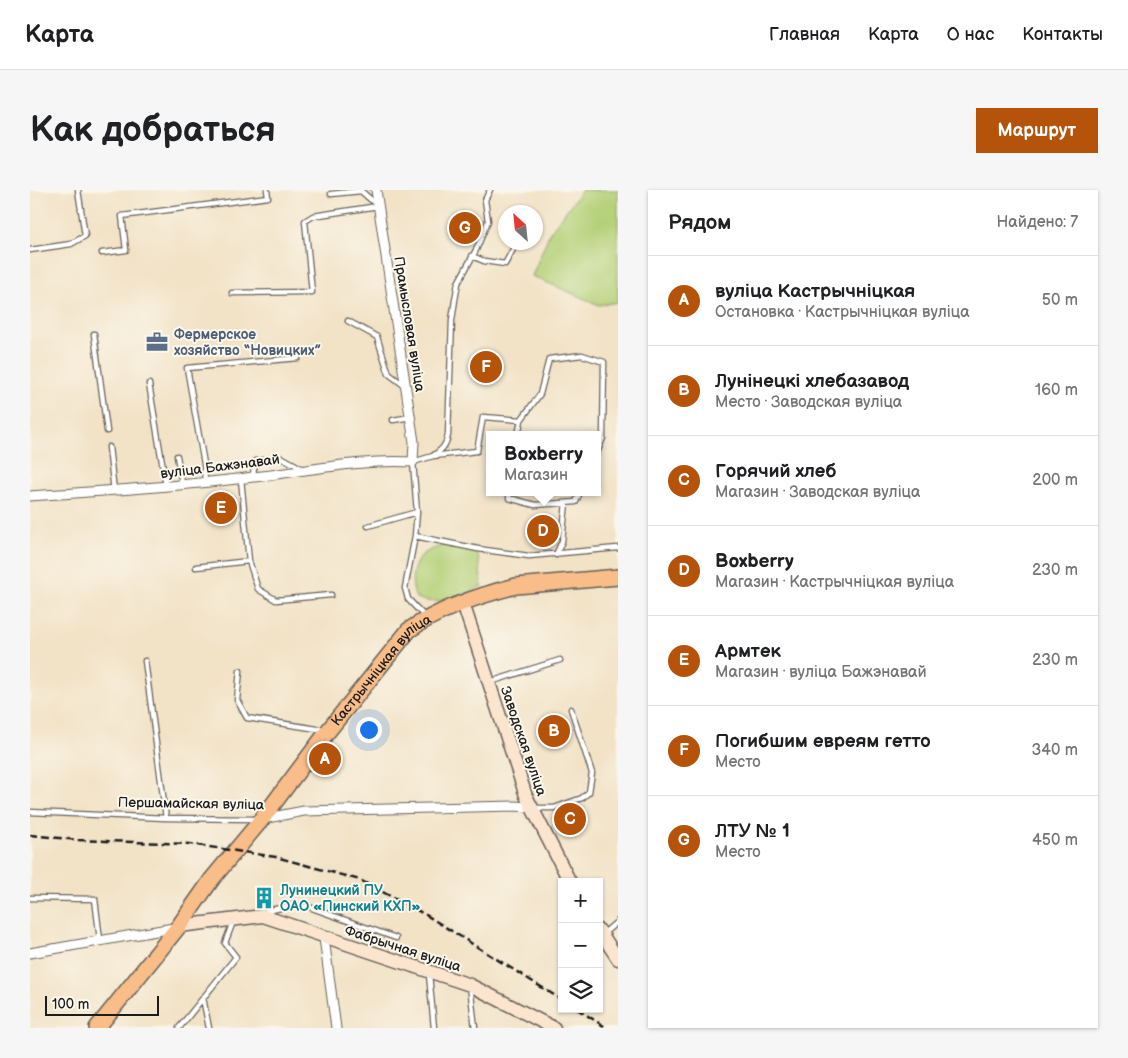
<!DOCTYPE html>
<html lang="ru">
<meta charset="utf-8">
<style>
:root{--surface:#fff;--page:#f6f6f6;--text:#202124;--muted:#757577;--line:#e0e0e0;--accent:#b45309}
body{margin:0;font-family:"Balsamiq Sans",sans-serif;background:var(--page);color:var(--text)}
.controls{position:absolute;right:15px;bottom:15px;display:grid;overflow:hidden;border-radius:0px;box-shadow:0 1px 4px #0004}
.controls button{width:45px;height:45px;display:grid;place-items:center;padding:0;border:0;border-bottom:1px solid var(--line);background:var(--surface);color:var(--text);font:25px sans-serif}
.compass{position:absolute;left:468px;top:15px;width:45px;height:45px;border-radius:50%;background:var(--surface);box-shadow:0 1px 4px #0004;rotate:333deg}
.scale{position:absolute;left:15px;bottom:12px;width:114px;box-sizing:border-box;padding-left:5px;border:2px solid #1c1c1c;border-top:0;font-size:14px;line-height:18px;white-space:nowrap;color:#1c1c1c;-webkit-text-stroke:4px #fbf7ec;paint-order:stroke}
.you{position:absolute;left:338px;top:539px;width:18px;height:18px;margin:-12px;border:4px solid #fff;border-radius:50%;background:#1a73e8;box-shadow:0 0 0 8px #1a73e833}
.badge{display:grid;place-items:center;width:32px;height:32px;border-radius:50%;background:var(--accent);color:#fff;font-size:16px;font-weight:700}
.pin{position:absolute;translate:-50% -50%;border:2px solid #fff;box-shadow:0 1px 5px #0006}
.popup{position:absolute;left:456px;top:241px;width:115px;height:65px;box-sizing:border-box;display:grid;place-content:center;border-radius:0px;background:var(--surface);filter:drop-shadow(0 1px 4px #0005);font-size:16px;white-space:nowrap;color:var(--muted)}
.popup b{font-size:19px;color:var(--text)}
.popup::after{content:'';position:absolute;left:50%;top:100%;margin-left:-10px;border:10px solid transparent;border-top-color:var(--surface)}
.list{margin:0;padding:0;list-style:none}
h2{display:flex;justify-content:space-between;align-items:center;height:65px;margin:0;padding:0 20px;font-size:21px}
h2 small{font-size:16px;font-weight:400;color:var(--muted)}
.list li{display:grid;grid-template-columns:32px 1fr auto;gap:15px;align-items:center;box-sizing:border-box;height:90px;padding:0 20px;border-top:1px solid var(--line)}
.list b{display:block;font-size:19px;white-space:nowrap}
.list p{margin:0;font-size:16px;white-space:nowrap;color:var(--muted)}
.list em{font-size:16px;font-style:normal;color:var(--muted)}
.icon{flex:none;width:28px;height:28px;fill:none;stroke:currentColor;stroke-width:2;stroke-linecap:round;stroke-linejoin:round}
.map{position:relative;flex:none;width:588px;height:838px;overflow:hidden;border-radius:0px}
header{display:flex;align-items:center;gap:30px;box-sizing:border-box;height:70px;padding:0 25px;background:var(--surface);border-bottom:1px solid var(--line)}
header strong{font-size:24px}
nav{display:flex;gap:28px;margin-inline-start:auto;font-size:18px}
.intro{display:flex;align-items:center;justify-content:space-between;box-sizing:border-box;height:120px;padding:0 30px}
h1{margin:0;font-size:35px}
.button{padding:12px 22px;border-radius:0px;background:var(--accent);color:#fff;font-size:18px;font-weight:700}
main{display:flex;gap:30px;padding:0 30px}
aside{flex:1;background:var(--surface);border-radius:0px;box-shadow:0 1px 4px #0004}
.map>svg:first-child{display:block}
.green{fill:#b4d077;stroke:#68764a}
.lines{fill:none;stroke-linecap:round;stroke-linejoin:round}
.lane-casing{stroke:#676158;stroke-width:7}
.street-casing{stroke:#676158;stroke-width:11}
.secondary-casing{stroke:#676158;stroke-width:15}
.primary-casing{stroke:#676158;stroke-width:18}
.lane{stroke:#fff;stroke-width:4.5}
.street{stroke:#fff;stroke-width:9}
.secondary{stroke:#fce5cf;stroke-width:12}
.primary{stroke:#f8bd88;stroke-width:15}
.rail{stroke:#1c1c1c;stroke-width:2.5;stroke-dasharray:8 4;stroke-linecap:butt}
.labels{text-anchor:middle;stroke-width:4;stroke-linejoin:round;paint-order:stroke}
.street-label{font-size:14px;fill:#1c1c1c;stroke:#fbf7ec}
.service-label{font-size:14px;font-weight:bold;fill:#4e5e75;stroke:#fbf7ec;text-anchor:start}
.culture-label{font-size:14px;font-weight:bold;fill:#0d838f;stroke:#fbf7ec;text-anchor:start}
</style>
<header>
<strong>Карта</strong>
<nav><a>Главная</a><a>Карта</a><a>О нас</a><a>Контакты</a></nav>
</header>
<div class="intro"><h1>Как добраться</h1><a class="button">Маршрут</a></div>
<main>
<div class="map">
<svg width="588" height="838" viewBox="0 0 588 838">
<rect width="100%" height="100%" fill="#fbf7ec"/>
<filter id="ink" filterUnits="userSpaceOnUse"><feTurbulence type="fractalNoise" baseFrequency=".02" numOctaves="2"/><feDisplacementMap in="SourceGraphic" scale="10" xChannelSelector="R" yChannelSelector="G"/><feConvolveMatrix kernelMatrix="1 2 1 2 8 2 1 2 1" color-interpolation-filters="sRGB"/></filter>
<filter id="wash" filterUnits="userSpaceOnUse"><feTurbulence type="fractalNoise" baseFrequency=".0096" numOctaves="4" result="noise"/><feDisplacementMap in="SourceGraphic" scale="20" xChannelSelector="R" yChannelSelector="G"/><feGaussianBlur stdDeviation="1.12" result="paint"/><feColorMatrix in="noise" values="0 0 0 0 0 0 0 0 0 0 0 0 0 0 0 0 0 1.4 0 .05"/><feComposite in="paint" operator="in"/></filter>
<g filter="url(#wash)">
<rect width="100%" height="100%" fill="#f2e2c6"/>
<!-- green -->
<path class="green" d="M552 0H588V112L569 115 502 86 520 42Z
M415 355 439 358 448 365 452 396C431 407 408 417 386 408 380 394 381 377 392 365 398 360 408 357 415 355Z"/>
</g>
<g filter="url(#ink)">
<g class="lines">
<!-- lane casing -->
<g class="lane-casing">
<path id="lane" d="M301 4 331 1 347 15
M0 60 41 54 55 46 48 0
M72 63 96 60 92 26 238 7 237 0
M442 66 454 71 475 74 487 52
M202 103 282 102 275 31 283 26 348 16
M318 131 347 147 359 184 375 196
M64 144 77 241
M119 194 136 296
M363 230 381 227
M488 245 491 230
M79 257 84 301
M404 265C413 259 416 255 418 245L422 130 425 110 428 93 446 60 458 31 455 10 460 0
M147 266 152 294
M222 287 226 271 253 268 273 279
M211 289 219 371 228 399 246 410 301 405
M175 293 174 274 157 178 268 168
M480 302 479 308 505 315 546 312 550 302
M338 336 387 322
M385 346 448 359 499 366 588 358
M526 365 532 351 536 313
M166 377 219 371
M395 427 378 409 375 398 385 346 387 322 383 272 403 266 447 261 453 227 491 230 510 204 519 169 552 165 574 172 573 248 567 263
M115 471 136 628
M210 481 207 510 217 528 294 540
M460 492 530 470
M504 618H524L552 608 559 602 562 583 541 519
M0 622 136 628 228 629
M0 708 65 709 70 750
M233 722 263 715 279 717 366 748
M573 744 588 731
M399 784 404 838
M440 796 445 838
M173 808 179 838
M149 838 206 767 195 753 203 732"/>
</g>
<!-- street casing -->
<g class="street-casing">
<path id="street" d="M0 306C77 301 155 296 232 286 282 280 332 269 383 272L384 252 346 0
M232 629 274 621 484 616 500 617
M294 748 306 838
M0 763 149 737"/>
</g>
<!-- secondary casing -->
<g class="secondary-casing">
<path id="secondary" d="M433 413 496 606 540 692
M149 736 233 726 440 795 524 838
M569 740 588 769"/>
</g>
<!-- primary casing -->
<g class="primary-casing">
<g id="primary">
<path id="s1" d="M67 838 149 736 182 689 232 629 298 541 379 440C410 419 450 405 486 396L588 387"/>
</g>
</g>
<!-- lane -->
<use href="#lane" class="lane"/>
<!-- street -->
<use href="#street" class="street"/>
<!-- secondary -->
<use href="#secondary" class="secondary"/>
<!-- primary -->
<use href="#primary" class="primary"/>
<!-- rail -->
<path class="rail" d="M0 645 48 650 160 654 246 667 330 690 396 725 532 810
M547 819 577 838"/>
</g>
</g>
<!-- icons -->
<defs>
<g id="office-bare" transform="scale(1.725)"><path d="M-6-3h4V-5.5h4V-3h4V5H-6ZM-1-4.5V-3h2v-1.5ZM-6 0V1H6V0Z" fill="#5c6f8a" stroke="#fbf7ec" stroke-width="2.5" paint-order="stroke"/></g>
<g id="building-bare" transform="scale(1.725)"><path d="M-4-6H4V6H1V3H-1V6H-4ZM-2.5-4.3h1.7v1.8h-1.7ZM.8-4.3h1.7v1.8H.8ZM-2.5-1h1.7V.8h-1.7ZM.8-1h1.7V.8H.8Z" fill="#0f9aa8" stroke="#fbf7ec" stroke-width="2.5" paint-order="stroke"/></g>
</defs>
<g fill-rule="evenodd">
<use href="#office-bare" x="127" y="152"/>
<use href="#building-bare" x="234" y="708"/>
</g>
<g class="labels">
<!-- street labels -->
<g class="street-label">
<text transform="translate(380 134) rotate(81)" y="5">Прамысловая вуліца</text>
<text transform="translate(190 276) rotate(-7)" y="5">вуліца Бажэнавай</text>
<text dy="5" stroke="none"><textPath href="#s1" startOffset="458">Кастрычніцкая вуліца</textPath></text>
<text transform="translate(494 551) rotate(71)" y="5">Заводская вуліца</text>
<text transform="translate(161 613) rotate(1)" y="5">Першамайская вуліца</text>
<text transform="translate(373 758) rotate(18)" y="5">Фабрычная вуліца</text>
</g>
<!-- service labels -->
<g class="service-label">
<text x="144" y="149">Фермерское<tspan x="144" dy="16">хозяйство “Новицких”</tspan></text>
</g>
<!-- culture labels -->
<g class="culture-label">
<text x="250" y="705">Лунинецкий ПУ<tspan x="250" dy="16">ОАО «Пинский КХП»</tspan></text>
</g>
</g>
</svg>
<div class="controls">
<button>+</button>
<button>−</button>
<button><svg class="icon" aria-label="layers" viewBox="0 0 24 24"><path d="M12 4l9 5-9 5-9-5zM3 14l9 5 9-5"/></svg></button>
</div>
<svg class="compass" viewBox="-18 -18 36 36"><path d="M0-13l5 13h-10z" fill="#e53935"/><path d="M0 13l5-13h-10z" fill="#757577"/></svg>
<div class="scale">100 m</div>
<div class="you"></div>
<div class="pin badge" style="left:295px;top:569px">A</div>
<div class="pin badge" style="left:524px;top:541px">B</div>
<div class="pin badge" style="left:540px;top:629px">C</div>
<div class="pin badge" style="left:513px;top:341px">D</div>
<div class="popup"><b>Boxberry</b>Магазин</div>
<div class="pin badge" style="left:191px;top:318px">E</div>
<div class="pin badge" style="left:456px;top:177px">F</div>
<div class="pin badge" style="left:435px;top:38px">G</div>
</div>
<aside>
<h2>Рядом<small>Найдено: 7</small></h2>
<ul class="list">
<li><span class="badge">A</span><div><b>вуліца Кастрычніцкая</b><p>Остановка · Кастрычніцкая вуліца</p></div><em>50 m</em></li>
<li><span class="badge">B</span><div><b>Лунінецкі хлебазавод</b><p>Место · Заводская вуліца</p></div><em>160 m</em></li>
<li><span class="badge">C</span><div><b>Горячий хлеб</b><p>Магазин · Заводская вуліца</p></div><em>200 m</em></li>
<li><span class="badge">D</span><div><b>Boxberry</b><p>Магазин · Кастрычніцкая вуліца</p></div><em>230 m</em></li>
<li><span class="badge">E</span><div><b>Армтек</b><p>Магазин · вуліца Бажэнавай</p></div><em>230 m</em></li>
<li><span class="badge">F</span><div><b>Погибшим евреям гетто</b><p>Место</p></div><em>340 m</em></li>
<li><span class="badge">G</span><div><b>ЛТУ № 1</b><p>Место</p></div><em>450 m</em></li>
</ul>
</aside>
</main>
